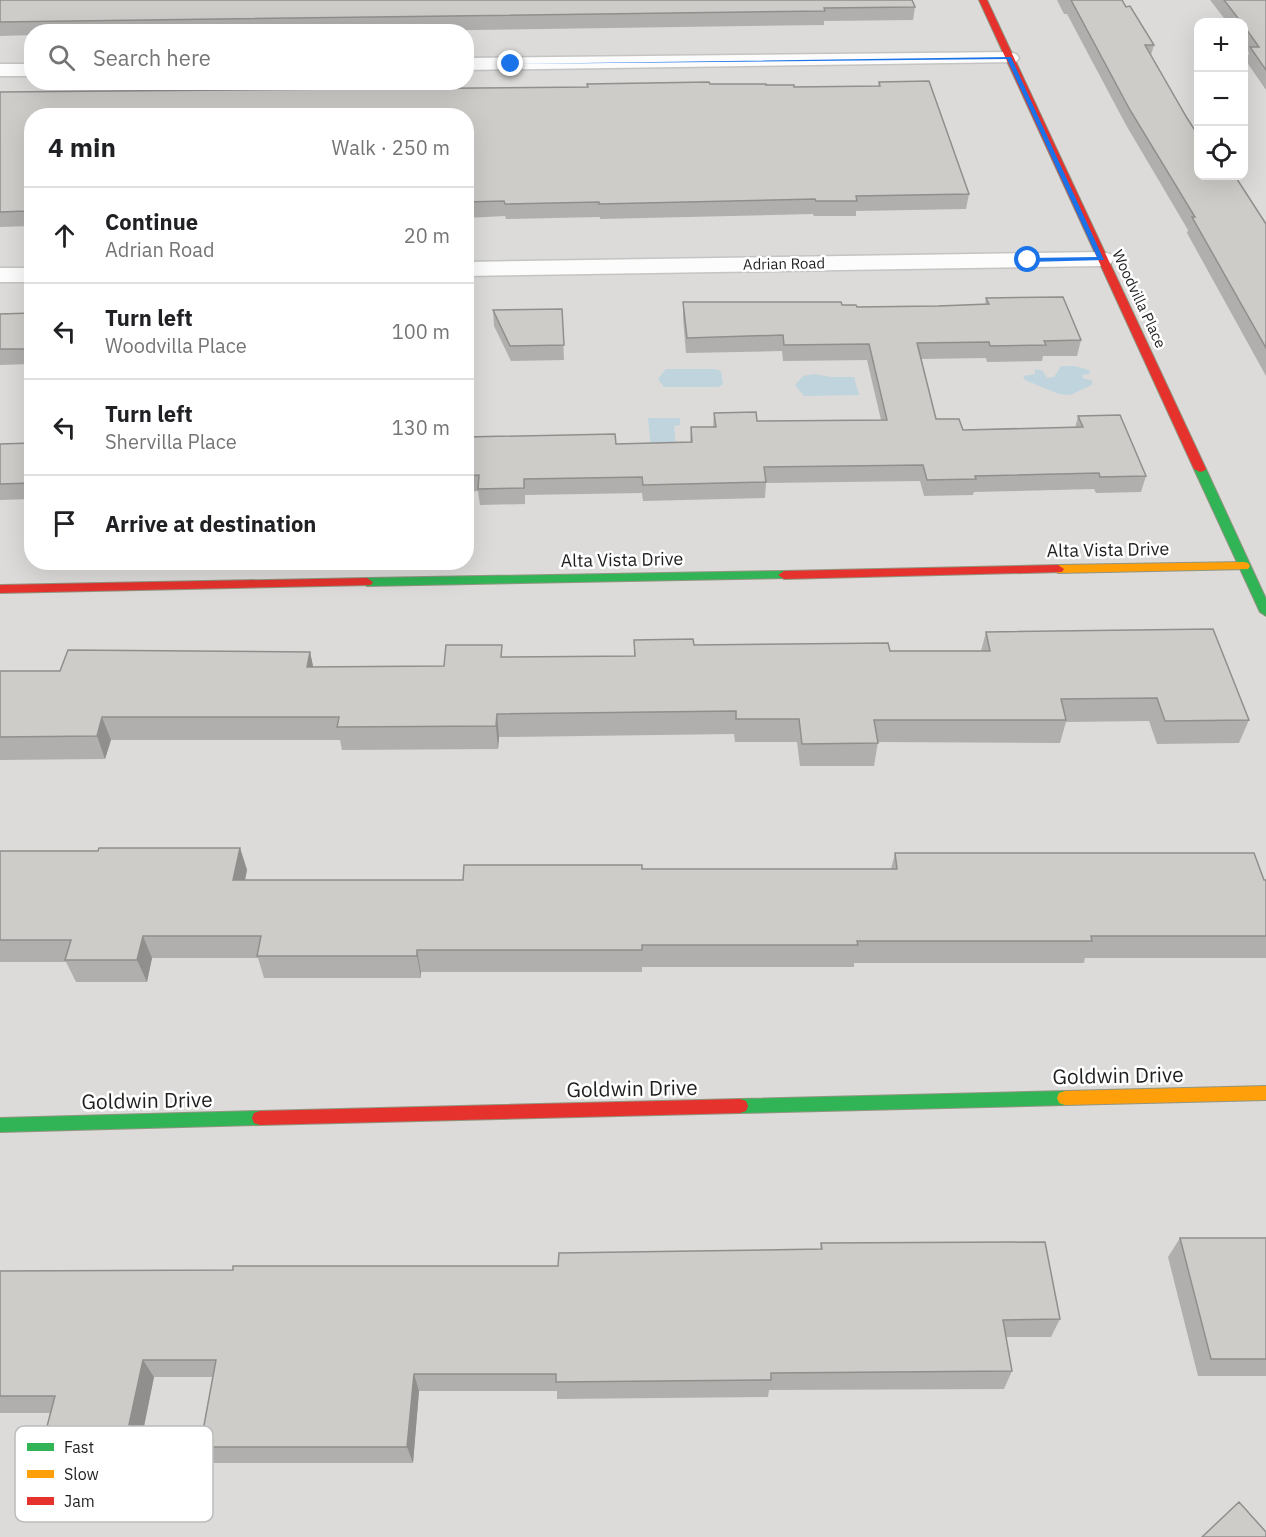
<!DOCTYPE html>
<meta charset="utf-8">
<style>
:root{--surface:#fff;--page:#f2f2f2;--text:#202124;--muted:#757577;--line:#e0e0e0}
body{margin:0;font-family:"IBM Plex Sans",sans-serif;background:var(--page);color:var(--text)}
.controls{position:absolute;right:18px;top:18px;display:grid;overflow:hidden;border-radius:12px;box-shadow:0 6px 24px #0002}
.controls button{width:54px;height:54px;display:grid;place-items:center;padding:0;border:0;border-bottom:2px solid var(--line);background:var(--surface);color:var(--text);font:30px sans-serif}
.stop{position:absolute;width:18px;height:18px;margin:-14px;border:4px solid #1a73e8;border-radius:50%;background:#fff}
.stop.end{background:#1a73e8;border-color:#fff;box-shadow:0 2px 6px #0008}
.list{margin:0;padding:0;list-style:none}
h2{display:flex;justify-content:space-between;align-items:center;height:78px;margin:0;padding:0 24px;font-size:26px}
h2 small{font-size:20px;font-weight:400;color:var(--muted)}
.list li{display:grid;grid-template-columns:39px 1fr auto;gap:18px;align-items:center;box-sizing:border-box;height:96px;padding:0 24px;border-top:2px solid var(--line)}
.list b{display:block;font-size:22px;white-space:nowrap}
.list p{margin:0;font-size:20px;white-space:nowrap;color:var(--muted)}
.list em{font-size:20px;font-style:normal;color:var(--muted)}
.icon{flex:none;width:33px;height:33px;fill:none;stroke:currentColor;stroke-width:2;stroke-linecap:round;stroke-linejoin:round}
.map{position:relative;flex:none;width:1266px;height:1537px;overflow:hidden}
.search{position:absolute;background:var(--surface);box-shadow:0 6px 24px #0002;left:24px;top:24px;width:450px;height:66px;display:flex;align-items:center;gap:15px;box-sizing:border-box;padding:0 21px;border-radius:24px;color:var(--muted);font-size:22px}
.panel{position:absolute;background:var(--surface);box-shadow:0 6px 24px #0002;left:24px;top:108px;width:450px;height:462px;border-radius:24px}
.map>svg:first-child{display:block}
.residential{fill:#dcdbd9;fill-rule:evenodd}
.water{fill:#bfd4dd}
.lines{fill:none;stroke-linecap:round;stroke-linejoin:round}
.street-casing{stroke:#c4c4c2;stroke-width:3}
.fast-casing{stroke:#929582;stroke-width:2}
.slow-casing{stroke:#929582;stroke-width:2}
.jam-casing{stroke:#929582;stroke-width:2}
.street{fill:#fcfcfc;fill-rule:evenodd}
.fast{fill:#30b455;fill-rule:evenodd}
.slow{fill:#ff9f0a;fill-rule:evenodd}
.jam{fill:#e5322d;fill-rule:evenodd}
.wall{fill:#b1afad}
.shaded-wall{fill:#908f8d}
.building{fill:#ceccc9;stroke:#908f8d;stroke-width:1.5}
.route{fill:#1a73e8}
.labels{text-anchor:middle;stroke-width:5;stroke-linejoin:round;paint-order:stroke}
.far-street-label{font-size:15px;fill:#1f1f1f;stroke:#fff}
.street-label{font-size:18px;fill:#1f1f1f;stroke:#fff}
.near-street-label{font-size:21px;fill:#1f1f1f;stroke:#fff}
.key{fill:#fff;stroke:#bcbcbc;stroke-width:1.5}
.key-label{font-size:16px;fill:#1f1f1f}
</style>
<div class="map">
<svg width="1266" height="1537" viewBox="0 0 1266 1537">
<rect width="100%" height="100%" fill="#edece8"/>
<!-- residential -->
<path class="residential" d="M0 0H1266V1537H0ZM1198 22H1244V176H1198ZM32 32H466V82H32ZM32 116H466V562H32Z"/>
<!-- water -->
<path class="water" d="M1061 366H1075L1089 370 1090 374 1082 375 1084 379 1092 380V385L1070 395 1059 394 1025 380 1023 376 1035 374V369L1043 371 1047 378 1054 377Z
M666 369H715L721 371 723 384 719 387H664L658 379Z
M814 374 831 377H854L859 395 804 396 795 385 803 376Z
M648 418H680V425L674 426 676 448H651Z"/>
<g class="lines">
<!-- street casing -->
<g class="street-casing">
<path id="street" d="M1009 52 1016 54 1019 58 1016 62 466 70V58Z
M0 64H32V76H0Z
M1102 252 1110 254 1114 259 1110 264 1102 266 466 276V262Z
M0 268H32V282H0Z"/>
</g>
<!-- fast casing -->
<g class="fast-casing">
<path id="fast" d="M1200 466 1206 469 1266 599V616L1260 612 1194 469Z
M784 571 788 572 790 575 788 578 367 586 361 582 367 578Z
M1065 1091 1071 1093 1073 1098 1071 1103 1065 1105 740 1113 734 1111 732 1106 734 1101 740 1099Z
M260 1111 266 1113 268 1118 266 1123 260 1125 0 1132V1118Z"/>
</g>
<!-- slow casing -->
<g class="slow-casing">
<path id="slow" d="M1244 562 1248 563 1250 566 1248 569 1058 573 1052 569 1058 565Z
M1266 1086V1100L1065 1105 1059 1103 1057 1098 1059 1093 1065 1091Z"/>
</g>
<!-- jam casing -->
<g class="jam-casing">
<path id="jam" d="M979 0H987L1206 469 1204 471 1200 472 1194 469Z
M1058 565 1064 569 1062 572 784 579 778 575 784 571Z
M367 578 373 582 371 585 0 593V585Z
M740 1099 746 1101 748 1106 746 1111 740 1113 260 1125 254 1123 252 1118 254 1113 260 1111Z"/>
</g>
<!-- street -->
<use href="#street" class="street"/>
<!-- fast -->
<use href="#fast" class="fast"/>
<!-- slow -->
<use href="#slow" class="slow"/>
<!-- jam -->
<use href="#jam" class="jam"/>
</g>
<!-- wall -->
<path class="wall" d="M0 0 915 7 913 20 824 21V25L327 32H32V35L0 36Z
M1057 0H1122L1154 45 1151 55 1198 176 1266 224V376L1187 233 1188 230 1126 125 1067 14H1064Z
M1210 0H1266V90L1246 61 1249 53 1244 45V22H1227Z
M879 82 969 194 966 209 856 211V216H814L813 214 600 219V217L506 219 505 216 466 218V116H32V226L0 227V92L588 87 710 84 766 85 794 87 878 86Z
M986 298 1081 340 1077 356H1043L1042 361 987 362 986 358 921 359 936 419 963 430 1075 428 1078 416 1146 476 1141 492 1096 493 1094 489 974 492 973 495 924 496 920 481 766 483 765 498 643 501 642 493 525 495V504L480 505 478 491 466 492V437L616 444 690 442 691 427H713L714 413 757 421 881 420 867 360 783 361 782 351 686 353 683 318V302L842 305 857 307 938 306 985 304Z
M562 309 564 360 511 361 494 326 493 310Z
M32 313V364L0 365V314Z
M32 443V499L0 500V444Z
M986 632 1249 720 1239 743 1157 744 1149 721 1066 722 1060 743 878 742 874 766H800L797 742H735L734 734 499 737 498 749 342 750 340 740H111L105 759 0 760V671H60L310 652 313 667 444 666 503 657 634 656V640L694 645 890 651H981Z
M240 848 247 870 245 880H463L642 869H891L895 853 1266 880V958H1085L1084 963H854V967H642V972H421V978H264L258 958H152L147 982H76L66 962H0V851H98Z
M1180 1238H1266V1376H1198L1168 1257Z
M821 1243 1060 1319 1051 1337H1006L1012 1371 1004 1389 769 1390 768 1397 557 1399V1391H419L413 1463H210L200 1447 213 1377H154L139 1451H59L45 1434 50 1413H0V1271L233 1270 558 1266 820 1249Z"/>
<!-- shaded-wall -->
<path class="shaded-wall" d="M28 209 32 221V226L27 211Z
M310 652 315 675 307 667Z
M497 714 499 737 498 749 496 726Z
M102 717 111 740 105 759 97 736Z
M240 848 247 870 240 903 233 880Z
M143 936 152 958 147 982 137 960Z
M417 950 421 972V978L417 956Z
M143 1360 154 1377 139 1451 127 1434Z
M414 1374 419 1391 413 1463 407 1447Z"/>
<!-- building -->
<path class="building" d="M0 0H912L915 7 824 8 825 11 0 22Z
M1071 0H1122L1126 7 1130 6 1154 45H1145L1187 118 1198 135V176H1235L1266 224V348L1192 217H1195L1130 110Z
M1224 0H1266V70L1250 47H1259L1244 26V22H1241Z
M929 81 969 194 856 196 857 201H816L815 199 599 204V202L505 204 504 201 466 202V116H32V209H28L27 211 0 212V92L588 87 587 84 709 82 710 84H766V85H794V87L880 86 879 82Z
M1063 297 1081 340 1044 341 1046 345 990 346 989 342 917 343 936 419H959L963 430 1083 427 1078 416 1120 415 1146 476 1100 477 1099 473 975 476 976 479 927 480 923 465 764 467 766 482 643 485 642 477 524 479V488L478 489 479 475 466 476V437L615 434 616 444 692 442 691 427H716L714 413 756 412 757 421 887 420 869 344 784 345 783 335 687 338 683 302H841L842 305H856L857 307 938 306 989 304 986 298Z
M562 309 564 345 510 346 493 310Z
M32 313V349H0V314Z
M32 443V483L0 484V444Z
M1213 629 1249 720 1165 721 1157 698 1061 699 1066 720H874L878 743 802 744 799 719H736V711L497 714 496 726 337 727 339 717H102L97 736 0 737V671H60L68 650 310 652 307 667 444 666 446 645H502L501 657 635 656 634 640 693 639 694 645 888 643 890 651H990L986 632Z
M99 848H240L233 880H463L464 865H642V869H897L895 853H1254L1264 880H1266V936H1091L1092 941H857L858 945H642V950H417V956H257L261 936H143L137 960H65L71 940H0V851H98Z
M1180 1238H1266V1359H1211Z
M1045 1242 1060 1319 1003 1320 1012 1371 771 1373V1380L556 1382V1374H414L407 1447H200L216 1360H143L127 1434H45L55 1396H0V1271L233 1270V1266H558L559 1253 822 1249 821 1243Z
M1239 1502 1266 1532V1537H1202Z"/>
<!-- route -->
<path class="route" d="M1011 57 1104 260 1028 262 1025 260 1028 258 1097 257 1007 59 508 64Z"/>
<g class="labels">
<!-- far-street labels -->
<g class="far-street-label">
<text transform="translate(784 264) rotate(-1)" y="5">Adrian Road</text>
<text transform="translate(1139 299) rotate(65)" y="5">Woodvilla Place</text>
</g>
<!-- street labels -->
<g class="street-label">
<text transform="translate(1108 550) rotate(-1)" y="6">Alta Vista Drive</text>
<text transform="translate(622 560) rotate(-1)" y="6">Alta Vista Drive</text>
</g>
<!-- near-street labels -->
<g class="near-street-label">
<text transform="translate(1118 1076) rotate(-1)" y="7">Goldwin Drive</text>
<text transform="translate(632 1089) rotate(-1)" y="7">Goldwin Drive</text>
<text transform="translate(147 1101) rotate(-1)" y="7">Goldwin Drive</text>
</g>
</g>
<!-- legend -->
<rect x="15" y="1426" width="198" height="96" rx="9" class="key"/>
<rect x="27" y="1443" width="27" height="8" fill="#30b455"/>
<rect x="27" y="1470" width="27" height="8" fill="#ff9f0a"/>
<rect x="27" y="1497" width="27" height="8" fill="#e5322d"/>
<g class="key-label">
<text x="64" y="1453">Fast</text>
<text x="64" y="1480">Slow</text>
<text x="64" y="1507">Jam</text>
</g>
</svg>
<div class="controls">
<button>+</button>
<button>−</button>
<button><svg class="icon" aria-label="locate" viewBox="0 0 24 24"><circle cx="12" cy="12" r="6"/><path d="M12 2v4M12 18v4M2 12h4M18 12h4"/></svg></button>
</div>
<div class="stop" style="left:1028px;top:260px"></div>
<div class="stop end" style="left:511px;top:64px"></div>
<div class="search"><svg class="icon" aria-label="search" viewBox="0 0 24 24"><circle cx="10" cy="10" r="6"/><path d="M15 15l6 6"/></svg>Search here</div>
<section class="panel">
<h2>4 min<small>Walk · 250 m</small></h2>
<ul class="list">
<li><svg class="icon" aria-label="ahead" viewBox="0 0 24 24"><path d="M12 20V5M6 11l6-6 6 6"/></svg><div><b>Continue</b><p>Adrian Road</p></div><em>20 m</em></li>
<li><svg class="icon" aria-label="left" viewBox="0 0 24 24"><path d="M17 20v-9H6M10 6l-5 5 5 5"/></svg><div><b>Turn left</b><p>Woodvilla Place</p></div><em>100 m</em></li>
<li><svg class="icon" aria-label="left" viewBox="0 0 24 24"><path d="M17 20v-9H6M10 6l-5 5 5 5"/></svg><div><b>Turn left</b><p>Shervilla Place</p></div><em>130 m</em></li>
<li><svg class="icon" aria-label="arrive" viewBox="0 0 24 24"><path d="M6 21V4h12l-3 4 3 4H6"/></svg><div><b>Arrive at destination</b></div></li>
</ul>
</section>
</div>
